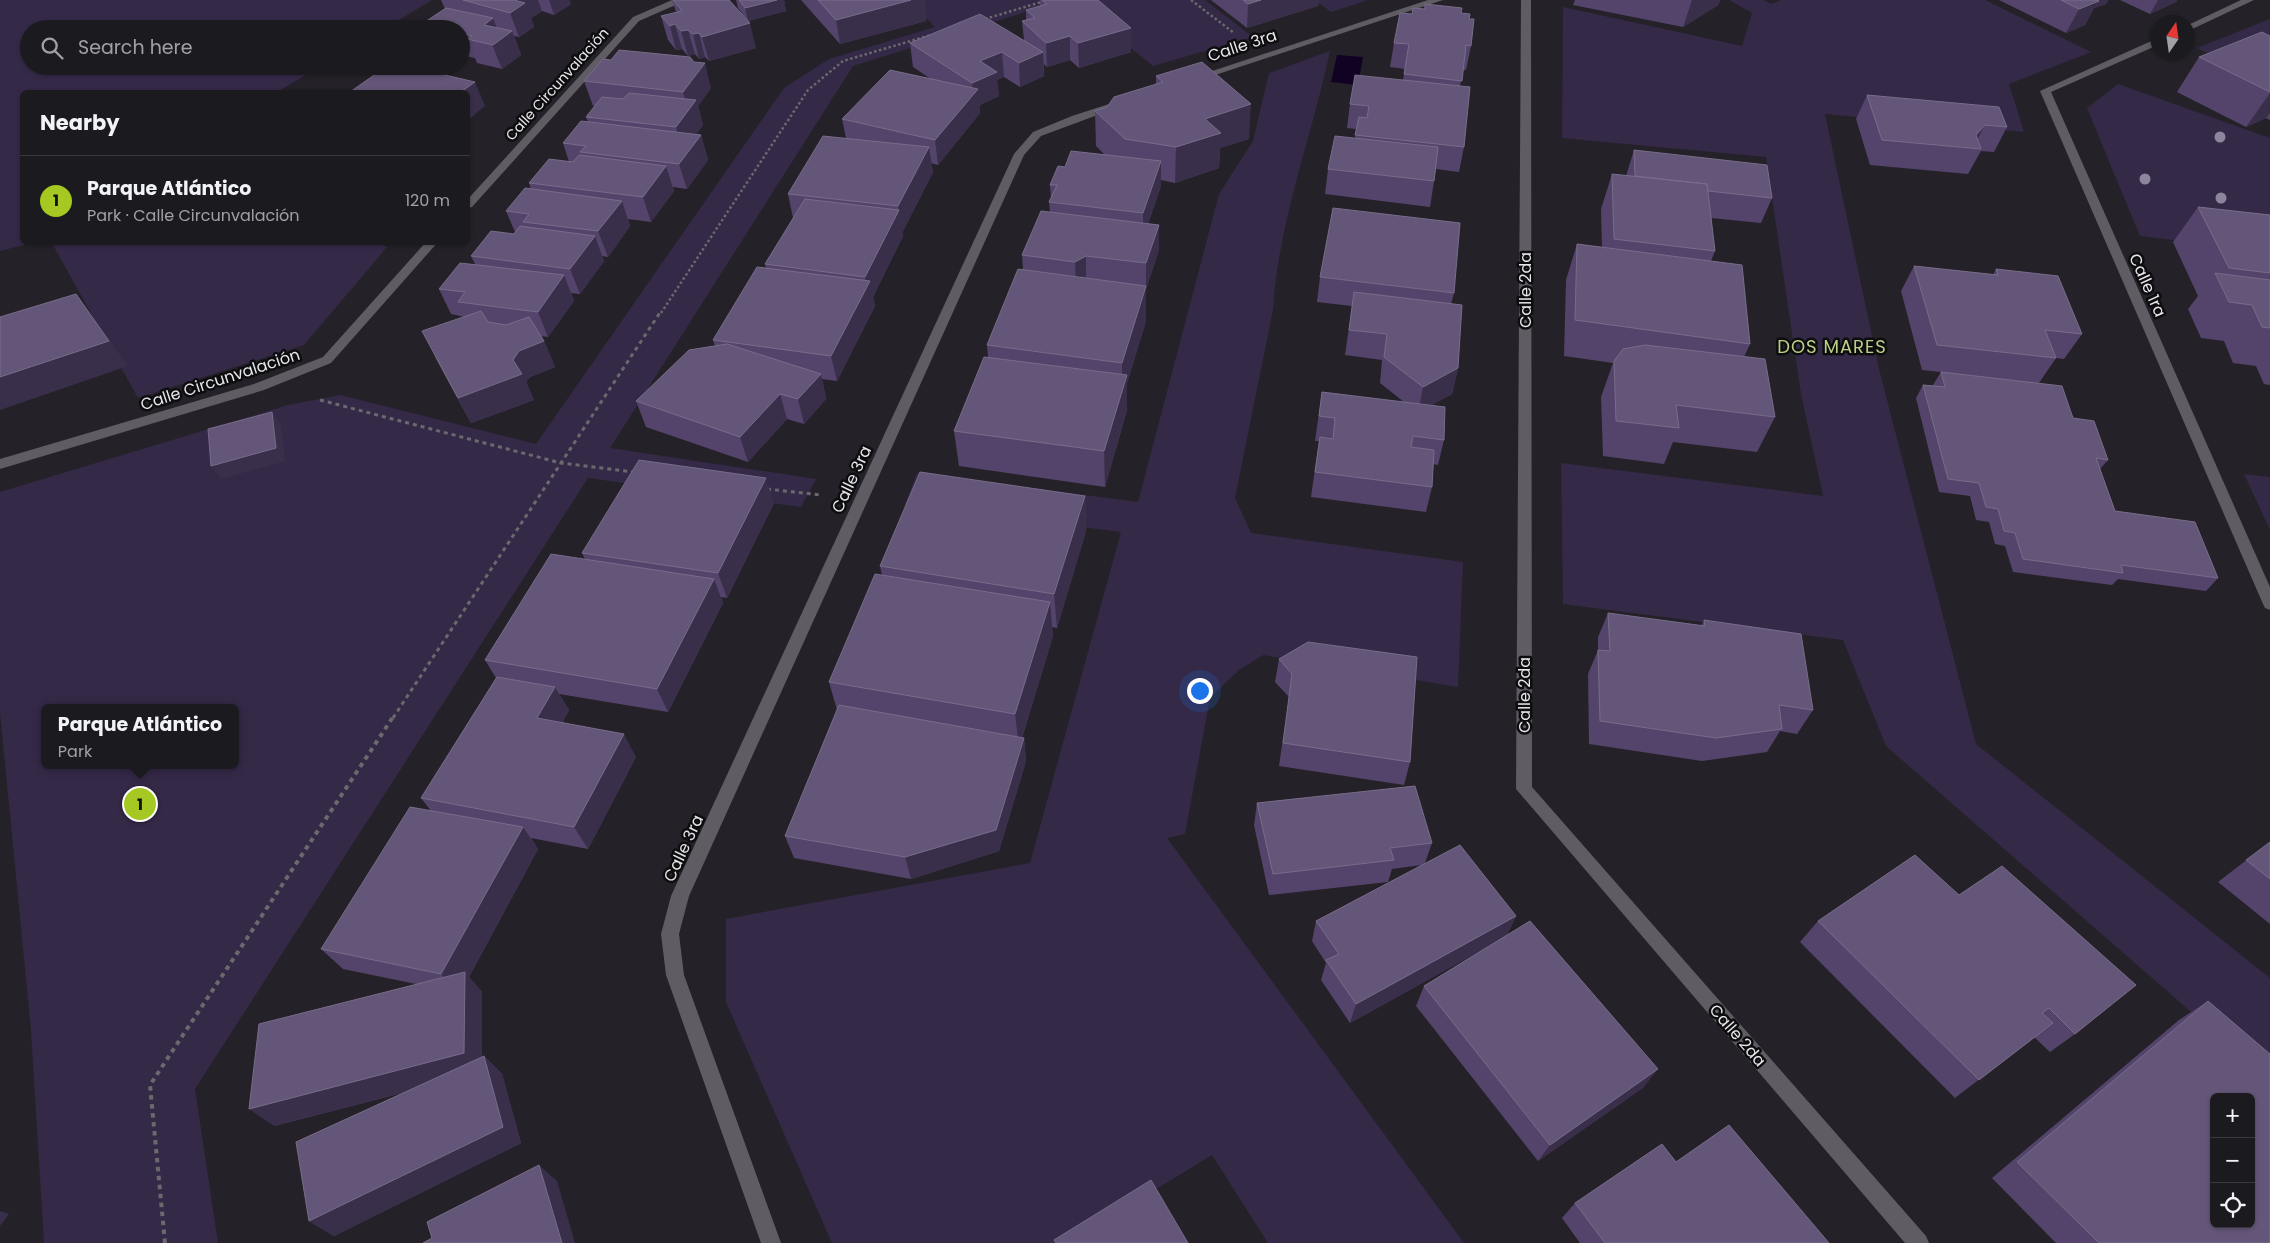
<!DOCTYPE html>
<meta charset="utf-8">
<style>
:root{--surface:#1b1a1e;--page:#242327;--text:#f1f3f6;--muted:#a0a1a4;--line:#39383c;--accent:#a5c822}
body{margin:0;font-family:Poppins,sans-serif;background:var(--page);color:var(--text)}
.controls{position:absolute;right:15px;bottom:15px;display:grid;overflow:hidden;border-radius:8px;box-shadow:0 1px 4px #0004}
.controls button{width:45px;height:45px;display:grid;place-items:center;padding:0;border:0;border-bottom:1px solid var(--line);background:var(--surface);color:var(--text);font:25px sans-serif}
.compass{position:absolute;left:2150px;top:15px;width:45px;height:45px;border-radius:50%;background:var(--surface);box-shadow:0 1px 4px #0004;rotate:13deg}
.you{position:absolute;left:1199px;top:690px;width:18px;height:18px;margin:-12px;border:4px solid #fff;border-radius:50%;background:#1a73e8;box-shadow:0 0 0 8px #1a73e833}
.badge{display:grid;place-items:center;width:32px;height:32px;border-radius:50%;background:var(--accent);color:#111;font-size:16px;font-weight:700}
.pin{position:absolute;translate:-50% -50%;border:2px solid #fff;box-shadow:0 1px 5px #0006}
.popup{position:absolute;left:41px;top:704px;width:198px;height:65px;box-sizing:border-box;display:grid;place-content:center;border-radius:8px;background:var(--surface);filter:drop-shadow(0 1px 4px #0005);font-size:16px;white-space:nowrap;color:var(--muted)}
.popup b{font-size:19px;color:var(--text)}
.popup::after{content:'';position:absolute;left:50%;top:100%;margin-left:-10px;border:10px solid transparent;border-top-color:var(--surface)}
.list{margin:0;padding:0;list-style:none}
h2{display:flex;justify-content:space-between;align-items:center;height:65px;margin:0;padding:0 20px;font-size:21px}
h2 small{font-size:16px;font-weight:400;color:var(--muted)}
.list li{display:grid;grid-template-columns:32px 1fr auto;gap:15px;align-items:center;box-sizing:border-box;height:90px;padding:0 20px;border-top:1px solid var(--line)}
.list b{display:block;font-size:19px;white-space:nowrap}
.list p{margin:0;font-size:16px;white-space:nowrap;color:var(--muted)}
.list em{font-size:16px;font-style:normal;color:var(--muted)}
.icon{flex:none;width:28px;height:28px;fill:none;stroke:currentColor;stroke-width:2;stroke-linecap:round;stroke-linejoin:round}
.map{position:relative;flex:none;width:2270px;height:1243px;overflow:hidden}
.search{position:absolute;background:var(--surface);box-shadow:0 1px 4px #0004;left:20px;top:20px;width:450px;height:55px;display:flex;align-items:center;gap:12px;box-sizing:border-box;padding:0 18px;border-radius:28px;color:var(--muted);font-size:19px}
.panel{position:absolute;background:var(--surface);box-shadow:0 1px 4px #0004;left:20px;top:90px;width:450px;height:155px;border-radius:8px}
.map>svg:first-child{display:block}
.green{fill:#352948;fill-rule:evenodd}
.water{fill:#110123}
.lines{fill:none;stroke-linecap:round;stroke-linejoin:round}
.path-far2{stroke:#6b696e;stroke-width:2.5;stroke-dasharray:2.5 2.5;stroke-linecap:butt}
.path-far1{stroke:#6b696e;stroke-width:3;stroke-dasharray:4 4;stroke-linecap:butt}
.path{stroke:#6b696e;stroke-width:4;stroke-dasharray:4.5 4.5;stroke-linecap:butt}
.minor{fill:#5f5c63;fill-rule:evenodd}
.tree{fill:#8d849e}
.wall{fill:#54446b}
.shaded-wall{fill:#3a2f4a}
.building{fill:#645678;stroke:#796c8a;fill-rule:evenodd}
.labels{text-anchor:middle;stroke-width:5;stroke-linejoin:round;paint-order:stroke}
.far-street-label{font-size:14px;fill:#e8e6ea;stroke:#0d0c0e}
.street-label{font-size:16px;fill:#e8e6ea;stroke:#0d0c0e}
.neighbourhood-label{font-size:18px;letter-spacing:1px;fill:#bad086;stroke:#0d0c0e}
</style>
<div class="map">
<svg width="2270" height="1243" viewBox="0 0 2270 1243">
<rect width="100%" height="100%" fill="#242228"/>
<!-- green -->
<path class="green" d="M0 0H432L384 29H29V66H321L277 92H22V242L32 243 0 251Z
M908 0H1064L853 66 610 448 816 479 801 507 588 478 195 1089 218 1243H44L31 1030 0 712V492L288 405 340 395 536 444 784 88 829 59 935 27ZM45 708H235V765H45Z
M1072 0H1205L1253 37 1153 66Z
M1315 0H1368L1331 12Z
M1729 0H1763L1771 4 1781 0H1985L2091 52 2009 84 2024 132 1825 114 1879 369 1976 744 2270 978V1083L2182 1004 1886 746 1843 640 1563 604 1561 463 1823 496 1801 394 1766 157 1562 138 1563 7 1742 46 1752 13Z
M2270 19V82L2197 48Z
M1330 51C1312 137 1278 222 1273 310L1235 498 1251 533 1463 562 1458 687 1263 655 1239 670 1210 698 1185 834 1167 838 1464 1243H1268L1212 1155 1068 1243H832L726 1002V919L1030 863 1121 532 905 504 917 473 1138 502 1219 194 1253 141 1269 73Z
M2118 84 2270 138V252L2140 236 2087 108Z
M375 242 387 247 304 345 138 398 52 243Z
M2244 474 2270 477V530Z"/>
<!-- water -->
<path class="water" d="M1337 55 1363 57 1358 85 1331 82Z"/>
<g class="lines">
<!-- path-far2 -->
<path class="path-far2" d="M1191 0 1234 33
M985 19 1048 0
M661 313 808 90 843 61 931 35"/>
<!-- path-far1 -->
<path class="path-far1" d="M320 400 561 463 661 311
M767 489 821 495
M393 718 561 463 634 472"/>
<!-- path -->
<path class="path" d="M165 1243 150 1085 393 717"/>
<!-- minor -->
<path class="minor" d="M672 0H687L639 21 472 207 468 208V199L633 17Z
M1428 0H1443L1200 80H1192L1191 78Z
M1521 0H1531L1532 787 1926 1236 1929 1243H1905L1516 789Z
M2241 0H2254L2188 31V25Z
M2158 38V45L2051 92 2270 587V610L2265 608 2263 604 2040 91Z
M1115 102 1119 103V107L1041 136 1024 155 689 896 679 934 684 975 781 1243H761L666 975 661 934 671 896 1014 154 1033 132 1072 116Z
M426 242H438L331 363 264 390 0 469V459L254 384 323 357Z"/>
</g>
<!-- trees -->
<g class="tree">
<circle cx="2220" cy="137" r="5.5"/>
<circle cx="2145" cy="179" r="5.5"/>
<circle cx="2221" cy="198" r="5.5"/>
</g>
<!-- wall -->
<path class="wall" d="M441 0H569L571 4 554 15 542 11 531 18 534 27 519 37 514 36 521 55 502 69 477 63 475 58 461 55V29H424L422 24 445 9Z
M672 0H729L756 48 709 61 705 57 699 59 695 54 688 56 682 49 676 50 668 40 661 16 676 12Z
M736 0H784L786 11 748 21 738 8Z
M801 0H924L926 21 840 44Z
M1040 0H1098L1131 52 1079 68 1070 60 1047 67 1044 64V76L1020 87 1004 77 997 80 999 96 980 105V113L938 165 931 163 933 172 903 231V236L873 297 875 306 837 381 822 379 826 399 804 424 787 419 748 462 646 427 636 401 715 346 713 340 766 268 765 264 793 218 788 194 846 138 842 119 931 79 913 67 910 43 1024 40 1022 21 1026 20V10L1040 6Z
M1211 0H1319L1318 6 1247 28Z
M1575 0H1720L1718 5 1683 27 1573 5Z
M1999 0H2108L2106 4 2094 8 2085 25 2066 33Z
M2120 0H2177L2176 2 2150 14Z
M1425 4 1461 13 1469 19 1471 46 1466 70H1463L1460 86 1464 147 1459 172 1436 169 1430 207 1325 194 1328 169 1355 138 1356 129 1347 128 1350 104 1403 80 1405 69 1390 67 1394 43 1412 14 1424 9Z
M2270 36V120L2266 118 2246 127 2177 92 2199 57Z
M1156 76 1249 139 1220 148 1219 168 1175 183 1161 180V186L1148 224 1159 225V250L1146 289V321L1127 383V410L1105 487 959 466 954 431 988 357 987 345 1023 270 1022 255 1050 212 1049 202 1051 198 1050 185 1065 167 1105 155 1096 146 1095 111 1107 107 1156 84Z
M584 81 711 88 698 106 703 125 696 134 701 135 708 160 687 189 673 187 674 191 651 222 628 219 630 226 608 257 602 256 604 261 580 294 571 293 574 301 548 337 541 336 544 341 555 367 530 377 526 382 534 400 471 423 435 357 465 317 451 314 439 289 475 264 471 256 514 234 515 232 506 211 531 189 529 183 569 162 563 143 588 122 586 117 595 106H593Z
M1867 95 2007 127 1994 152 1981 151 1968 174 1870 165 1856 119Z
M1634 150 1772 198 1761 223 1711 218 1715 251 1711 261 1750 344 1744 357 1775 417 1757 452 1673 442 1664 464 1603 456 1601 397 1613 363 1564 356 1566 280 1577 244 1602 247 1601 209 1612 174 1626 176Z
M2198 207 2270 215V385L2264 384 2256 366 2233 363 2224 341 2201 338 2188 309 2198 296 2173 242Z
M1914 266 1993 275 1996 269 2082 334 2064 359 2056 358 2039 383 2073 418 2108 460 2100 469 2115 511 2218 578 2206 591 2118 579 2112 585 2013 572 2005 546 1995 544 1989 522 1976 520 1970 496 1939 492 1916 398 1923 385 1933 386V385L1941 372 1922 370 1901 291Z
M1320 277 1454 293 1451 304 1458 368 1452 394 1431 405 1444 440 1438 465 1433 464 1432 487 1426 512 1311 497 1319 441H1315L1322 392 1404 402 1380 383 1382 360 1345 355 1352 306 1317 302Z
M1085 496 1086 531 1057 628 1052 627 1053 636 1022 738H1024L1026 761 999 851 911 879 794 858 785 836 837 710 829 682 882 575 880 566Z
M774 503 727 598 721 597 723 603 668 712 559 694 569 710 562 723 636 757 588 849 531 838 538 849 469 977 482 992V1057L484 1056 502 1074 521 1143 334 1236 309 1221 406 1092 274 1126 416 984 343 969 321 949 431 811 421 798 496 678 485 660 585 559 582 553Z
M1608 613 1701 626 1704 620 1813 710 1797 734 1780 731 1767 752 1702 761 1589 744 1588 674 1598 650V637Z
M1279 659 1410 762 1404 785 1279 766 1289 697 1275 682Z
M1257 803 1432 843 1425 863 1516 916 1507 935 1644 1087 1538 1161 1416 1006 1424 986 1485 948 1350 1023 1321 980 1326 963 1312 941 1316 921 1422 865 1392 869 1388 882 1269 895 1254 825Z
M2270 842V924L2218 882Z
M1915 855 2075 1034 2050 1052 2034 1037 1955 1098 1800 942 1818 921Z
M2208 1001 2270 1243H2056L1992 1178 2179 1020Z
M1676 1162 1829 1243H1580L1562 1218 1575 1203Z"/>
<!-- shaded-wall -->
<path class="shaded-wall" d="M513 0H538L542 11 531 18 534 27 519 37 510 13Z
M549 0H569L571 4 554 15Z
M777 0H784L786 11 748 21 745 8Z
M911 0H924L926 21 840 44 836 20Z
M1261 0H1319L1318 6 1247 28 1248 4Z
M1692 0H1720L1718 5 1683 27Z
M2080 0H2108L2106 4 2094 8 2085 25 2066 33 2079 9Z
M2158 0H2177L2176 2 2150 14Z
M493 18 501 39 512 31 521 55 502 69 484 25Z
M750 23 756 48 709 61 702 37Z
M675 24 682 49 676 50 670 26Z
M1131 28V52L1079 68 1078 43Z
M688 30 695 54 688 56 681 31Z
M699 33 705 57 699 59 693 34Z
M1070 36V60L1047 67 1046 43Z
M1002 52 1004 77 997 80 999 96 980 105V113L938 165 935 140 973 95 972 83 980 61Z
M1043 52 1044 76 1020 87 1019 63Z
M705 63 711 88 698 106 703 125 683 152 676 127 688 111 683 92Z
M475 82 485 106 468 120V92H461Z
M2270 93V113L2266 118 2246 127Z
M1251 104 1249 139 1220 148 1219 168 1175 183 1176 147 1205 119Z
M1985 125 1973 148 1976 135Z
M701 135 708 160 687 189 679 164Z
M929 147 933 172 903 231V236L873 297 875 306 837 381 831 356 867 286 865 277 899 211 898 206Z
M1161 161V186L1143 239V213Z
M666 166 674 191 651 222 643 197Z
M622 201 630 226 608 257 598 231Z
M1159 225V250L1146 289V263Z
M595 236 604 261 580 294 570 269Z
M1086 256V281L1076 287 1075 262Z
M564 275 574 301 548 337 538 312Z
M1146 286V321L1127 383V410L1105 487 1104 451 1122 390V363Z
M76 294 128 366 0 410V377Z
M544 341 555 367 530 377 526 382 534 400 471 423 458 398 513 360 519 351Z
M1458 368 1452 394 1418 413 1423 387Z
M821 374 826 399 804 424 798 399Z
M780 394 787 419 748 462 740 437Z
M272 412 281 425 285 461 221 479 211 466Z
M766 478 774 503 727 598 718 573Z
M1085 496 1086 531 1057 628 1054 594Z
M714 579 723 603 668 712 657 689Z
M1050 602 1053 636 1019 747 1015 714Z
M555 687 569 710 551 742 537 718Z
M624 734 636 757 588 849 574 827Z
M1024 738 1026 761 999 851 911 879 905 857Z
M523 827 538 849 469 977 482 992V1072L274 1126 249 1109 460 994 441 974Z
M1516 916 1506 937 1350 1023 1356 1004Z
M484 1056 502 1074 521 1143 334 1236 309 1221Z
M1658 1069 1644 1087 1538 1161 1550 1145Z
M539 1165 557 1181 575 1243H562Z
M0 1211 9 1214 0 1226Z"/>
<!-- building -->
<path class="building" d="M463 0H514L525 3 510 13Z
M673 0H729L750 23 702 37 699 33 693 34 688 30 681 31 675 24 670 26 661 16 682 11Z
M739 0H777L745 8Z
M818 0H911L836 20Z
M1042 0H1098L1131 28 1078 43 1070 36 1046 43 1022 21 1035 18 1026 10 1047 4Z
M1243 0H1261L1248 4Z
M2061 0H2096L2099 1 2079 9Z
M1425 4 1462 8 1461 13 1470 14 1469 19H1474L1471 46 1466 45 1462 81 1404 74 1409 44 1394 43 1400 13 1412 14 1413 8 1425 9Z
M446 8 493 18 484 25 512 31 493 45 467 39 472 36 461 33V29H441L422 24Z
M980 14 1043 52 1019 63 1002 52 980 61 997 72 972 83 910 43Z
M2262 32 2270 36V92L2199 57Z
M619 50 690 57 694 62 705 63 683 92 584 81 603 59 611 60Z
M1202 62 1251 104 1205 119 1221 133 1176 147 1125 139 1095 111 1107 107 1114 97 1163 82 1156 76Z
M387 66H406L475 82 461 92H350Z
M890 70 978 89 935 140 842 119Z
M1355 75 1470 87 1464 147 1355 135 1359 117 1367 118 1369 106 1350 104Z
M629 93 696 100 676 127 586 117 602 97 623 99Z
M1867 95 1999 107 2007 127 1985 125 1976 135 1981 149 1882 140Z
M581 121 701 135 679 164 580 152 586 146 563 143Z
M823 136 929 147 898 206 788 194Z
M1335 136 1438 147 1434 181 1328 169Z
M1634 150 1767 165 1772 198 1708 191 1707 184 1635 176Z
M1071 151 1161 161 1143 213 1049 202 1057 185H1050L1058 166 1065 167Z
M579 155 666 166 643 197 529 183 549 159 573 162Z
M1612 174 1707 184 1715 251 1614 239Z
M525 188 622 201 598 231 523 222 529 214 506 211Z
M805 199 899 210 865 277 765 264Z
M2198 207 2270 215V273L2229 268Z
M1333 208 1460 223 1454 293 1320 277Z
M1041 211 1159 225 1146 263 1086 256 1075 262 1022 255Z
M520 226 595 236 570 269 471 256 491 231 514 234Z
M1577 244 1742 265 1750 344 1575 320Z
M460 263 564 275 538 312 458 302 465 292 439 289Z
M1914 266 1998 275 1996 269 2058 276 2082 334 2045 330 2056 358 1937 345Z
M757 267 870 281 831 356 713 340Z
M1018 269 1146 286 1122 363 987 345Z
M2215 273 2270 280V328L2262 327 2252 305 2229 302Z
M1354 292 1462 305 1458 368 1423 387 1384 357 1387 334 1349 330Z
M76 294 109 341 0 377V317Z
M481 311 488 322 506 325 529 317 544 341 519 351 513 360 522 374 458 398 422 331Z
M727 344 821 374 798 399 780 394 740 437 636 401 689 350Z
M1645 345 1765 359 1775 417 1676 405 1679 428 1616 421 1614 361 1623 349Z
M984 357 1127 375 1104 451 954 431Z
M1941 372 2062 386 2073 418 2094 421 2108 460 2096 458 2115 511 2195 522 2218 578 2121 565 2123 573 2023 559 2015 533 2004 531 1998 509 1986 507 1979 483 1948 479 1923 385 1945 387Z
M1322 392 1445 407 1444 440 1413 436 1411 447 1434 450 1432 487 1315 472 1320 437 1333 439 1335 418 1319 416Z
M272 412 276 448 211 466 208 429Z
M639 460 766 478 718 573 582 553Z
M920 472 1085 496 1054 594 880 566Z
M551 554 714 579 657 689 485 660Z
M875 574 1050 602 1015 714 829 682Z
M1608 613 1705 626 1704 620 1801 634 1813 710 1779 705 1782 729 1716 738 1600 721 1598 650 1610 651Z
M1308 642 1417 657 1410 762 1283 743 1292 674 1279 659Z
M497 677 555 687 537 718 624 734 574 827 421 798Z
M839 705 1024 738 996 830 905 857 785 836Z
M1415 786 1432 843 1390 848 1394 860 1273 874 1257 803Z
M410 807 523 827 441 974 321 949Z
M2270 842V879L2246 860Z
M1460 845 1516 916 1356 1004 1326 960 1339 954 1316 921Z
M1915 855 1959 895 2002 866 2136 985 2075 1034 2049 1008 2042 1013 2053 1023 1979 1080 1818 921Z
M1530 921 1658 1069 1550 1145 1424 986Z
M465 972 464 1053 249 1109 259 1024Z
M2208 1001 2270 1054V1243H2099L2017 1162ZM2214 1097H2251V1224H2214Z
M484 1056 503 1127 309 1221 296 1142Z
M1729 1125 1829 1243H1605L1575 1203 1662 1144 1676 1162Z
M539 1165 562 1243H423L432 1238 427 1222Z
M1151 1180 1188 1243H1056L1054 1240Z"/>
<g class="labels">
<!-- far-street labels -->
<g class="far-street-label">
<text transform="translate(557 84) rotate(-48)" y="5">Calle Circunvalación</text>
</g>
<!-- street labels -->
<g class="street-label">
<text transform="translate(1242 45) rotate(-18)" y="6">Calle 3ra</text>
<text transform="translate(2148 285) rotate(66)" y="6">Calle 1ra</text>
<text transform="translate(1525 290) rotate(-90)" y="6">Calle 2da</text>
<text transform="translate(220 379) rotate(-18)" y="6">Calle Circunvalación</text>
<text transform="translate(851 479) rotate(-65)" y="6">Calle 3ra</text>
<text transform="translate(1524 695) rotate(-90)" y="6">Calle 2da</text>
<text transform="translate(683 848) rotate(-65)" y="6">Calle 3ra</text>
<text transform="translate(1738 1035) rotate(49)" y="6">Calle 2da</text>
</g>
<!-- neighbourhood labels -->
<g class="neighbourhood-label">
<text x="1832" y="353">DOS MARES</text>
</g>
</g>
</svg>
<div class="controls">
<button>+</button>
<button>−</button>
<button><svg class="icon" aria-label="locate" viewBox="0 0 24 24"><circle cx="12" cy="12" r="6"/><path d="M12 2v4M12 18v4M2 12h4M18 12h4"/></svg></button>
</div>
<svg class="compass" viewBox="-18 -18 36 36"><path d="M0-13l5 13h-10z" fill="#e53935"/><path d="M0 13l5-13h-10z" fill="#a0a1a4"/></svg>
<div class="you"></div>
<div class="pin badge" style="left:140px;top:804px">1</div>
<div class="popup"><b>Parque Atlántico</b>Park</div>
<div class="search"><svg class="icon" aria-label="search" viewBox="0 0 24 24"><circle cx="10" cy="10" r="6"/><path d="M15 15l6 6"/></svg>Search here</div>
<section class="panel">
<h2>Nearby<small></small></h2>
<ul class="list">
<li><span class="badge">1</span><div><b>Parque Atlántico</b><p>Park · Calle Circunvalación</p></div><em>120 m</em></li>
</ul>
</section>
</div>
